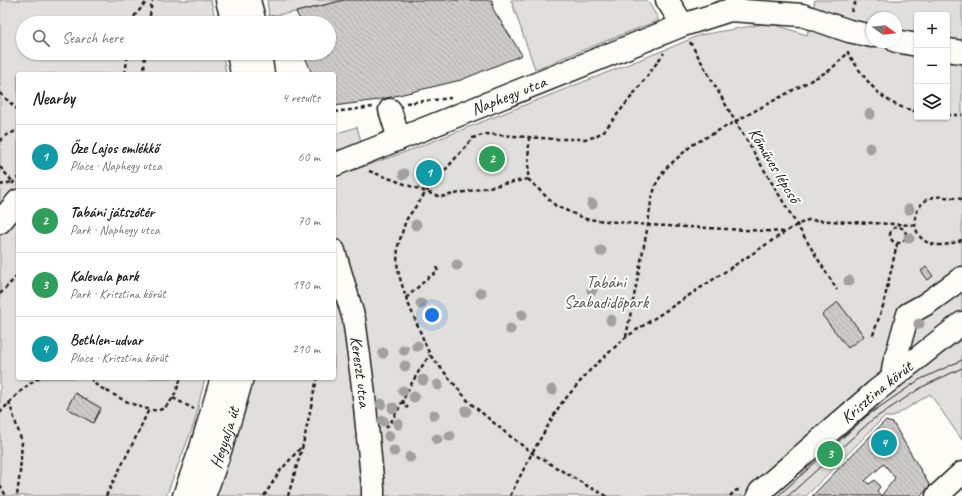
<!DOCTYPE html>
<meta charset="utf-8">
<style>
:root{--surface:#fff;--page:#f6f6f6;--text:#202124;--muted:#757577;--line:#e0e0e0;--accent:#111827}
body{margin:0;font-family:Caveat,sans-serif;background:var(--page);color:var(--text)}
.controls{position:absolute;right:12px;top:12px;display:grid;overflow:hidden;border-radius:4px;box-shadow:0 1px 3px #0004}
.controls button{width:36px;height:36px;display:grid;place-items:center;padding:0;border:0;border-bottom:1px solid var(--line);background:var(--surface);color:var(--text);font:20px sans-serif}
.compass{position:absolute;left:866px;top:12px;width:36px;height:36px;border-radius:50%;background:var(--surface);box-shadow:0 1px 3px #0004;rotate:104deg}
.you{position:absolute;left:432px;top:315px;width:14px;height:14px;margin:-10px;border:3px solid #fff;border-radius:50%;background:#1a73e8;box-shadow:0 0 0 6px #1a73e833}
.badge{display:grid;place-items:center;width:26px;height:26px;border-radius:50%;background:var(--accent);color:#fff;font-size:13px;font-weight:700}
.pin{position:absolute;translate:-50% -50%;border:2px solid #fff;box-shadow:0 1px 4px #0006}
.list{margin:0;padding:0;list-style:none}
h2{display:flex;justify-content:space-between;align-items:center;height:52px;margin:0;padding:0 16px;font-size:17px}
h2 small{font-size:13px;font-weight:400;color:var(--muted)}
.list li{display:grid;grid-template-columns:26px 1fr auto;gap:12px;align-items:center;box-sizing:border-box;height:64px;padding:0 16px;border-top:1px solid var(--line)}
.list b{display:block;font-size:15px;white-space:nowrap}
.list p{margin:0;font-size:13px;white-space:nowrap;color:var(--muted)}
.list em{font-size:13px;font-style:normal;color:var(--muted)}
.icon{flex:none;width:22px;height:22px;fill:none;stroke:currentColor;stroke-width:2;stroke-linecap:round;stroke-linejoin:round}
.map{position:relative;flex:none;width:962px;height:496px;overflow:hidden}
.search{position:absolute;background:var(--surface);box-shadow:0 1px 3px #0004;left:16px;top:16px;width:320px;height:44px;display:flex;align-items:center;gap:10px;box-sizing:border-box;padding:0 14px;border-radius:22px;color:var(--muted);font-size:15px}
.panel{position:absolute;background:var(--surface);box-shadow:0 1px 3px #0004;left:16px;top:72px;width:320px;height:308px;border-radius:4px}
.map>svg:first-child{display:block}
.park{fill:#e0dfdb;stroke:#7e7e7c;fill-rule:evenodd}
.building{fill:url(#building-back-hatch);stroke:#1c1c1c;fill-rule:evenodd}
.lines{fill:none;stroke-linecap:round;stroke-linejoin:round}
.minor-casing{stroke:#1c1c1c;stroke-width:25}
.major-casing{stroke:#1c1c1c;stroke-width:25}
.path{stroke:#1c1c1c;stroke-width:2.5;stroke-dasharray:4 3;stroke-linecap:butt}
.minor{stroke:#fdfcf7;stroke-width:22}
.major{stroke:#fdfcf7;stroke-width:22}
.tram{stroke:#1c1c1c;stroke-width:1}
.tree{fill:#a2a19e}
.labels{text-anchor:middle;stroke-width:4;stroke-linejoin:round;paint-order:stroke}
.street-label{font-size:17px;fill:#1c1c1c;stroke:#fdfcf7}
.park-label{font-size:17px;fill:#575655;stroke:#fdfcf7}
</style>
<div class="map">
<svg width="962" height="496" viewBox="0 0 962 496">
<defs>
<pattern id="building-back-hatch" width="6" height="6" patternUnits="userSpaceOnUse"><rect width="6" height="6" fill="#cccbc8"/><path d="M-1 5l2 2M0 0l6 6M5-1l2 2" fill="none" stroke="#afaeab"/></pattern>
</defs>
<rect width="100%" height="100%" fill="#fdfcf7"/>
<filter id="ink" filterUnits="userSpaceOnUse"><feTurbulence type="fractalNoise" baseFrequency=".025" numOctaves="2"/><feDisplacementMap in="SourceGraphic" scale="8" xChannelSelector="R" yChannelSelector="G"/><feConvolveMatrix kernelMatrix="1 2 1 2 8 2 1 2 1" color-interpolation-filters="sRGB"/></filter>
<g filter="url(#ink)">
<!-- park -->
<path class="park" d="M0 0H211L216 23H23V53H223L226 74H18V378H205L194 424 166 496H0Z
M267 0H344L296 12 269 16Z
M511 0H647L659 20 535 69Z
M815 0H962V440L930 394 893 417H884L806 496H214L252 378H334V177L408 151 672 47 700 35 769 23 807 35ZM917 15H947V117H917ZM872 18H896V42H872Z
M357 127 361 141 355 151 339 149 334 152V134Z"/>
<!-- building -->
<path class="building" d="M344 0H492L493 9 522 55 461 80 378 100 334 106V74H312L305 57 313 53H329V23H302L296 12Z
M926 267 933 276 928 280 921 271Z
M838 302 864 336 848 348 822 315Z
M75 393 101 408 93 423 67 408Z
M885 421 893 423 930 486 921 496H812ZM884 464 895 478 881 496 877 491 880 487 875 480 869 484 865 481Z"/>
<g class="lines">
<!-- minor casing -->
<g class="minor-casing">
<g id="minor">
<path d="M667 0 683 25"/>
<path d="M896 41 917 45"/>
<path d="M947 50 962 52"/>
<path d="M390 110 399 139"/>
<path id="s1" d="M334 165 683 25 730 10 802 15 849 31 872 36"/>
<path d="M0 222 18 201"/>
<path id="s2" d="M334 251 354 319 363 386 373 488V496"/>
<path d="M892 378 894 364 908 314 926 304 962 278"/>
</g>
</g>
<!-- major casing -->
<g class="major-casing">
<g id="major">
<path d="M227 0 233 23"/>
<path d="M249 0 255 23"/>
<path d="M238 53 242 74"/>
<path d="M260 53 263 74"/>
<path d="M184 496 201 448 222 378"/>
<path id="s3" d="M204 496C219 457 231 418 242 378"/>
<path id="s4" d="M758 496 760 492 876 391 962 323"/>
<path d="M937 496 962 473"/>
</g>
</g>
<!-- path -->
<path class="path" d="M851 12 853 7 857 0
M132 23V19L148 0
M149 23 152 0
M690 42 735 121 797 225 837 290
M848 51V53C859 70 871 89 888 100 896 106 907 109 917 112
M125 74 128 53
M142 74 144 71 145 53
M0 93 18 110
M406 103 451 98
M334 112 373 107
M947 115H962
M529 137 528 179 556 206 586 219 648 225 785 232
M0 141 5 136 18 130
M0 167 13 182
M369 171 440 197 528 179
M12 184 18 177
M0 185 12 182
M962 199C953 198 943 196 934 197 908 202 907 246 941 245 949 245 955 242 962 240
M890 235a8 8 0 1 1 16 0a8 8 0 1 1-16 0Z
M0 294 18 275
M406 298 429 277 438 271 436 267
M873 335 883 306 897 244
M626 337 648 225 651 201 656 184 665 169 692 145 830 70 848 53
M91 378C92 380 93 382 94 383 97 386 101 388 105 390 116 396 149 415 162 409 173 403 177 389 181 378
M173 398 194 409
M403 400 404 404 408 408
M9 402 22 442 20 472 17 496
M0 413C10 401 26 384 40 378
M386 428C399 413 405 393 416 376 420 369 425 362 430 355
M0 485 6 496
M106 496 138 433 149 409
M264 496 280 471 303 445
M288 496 303 445 317 378
M510 496 532 453 560 405 591 369 626 337 785 232 797 225 808 220 915 225
M607 496 589 487 532 453 506 433 469 402 430 355 406 298 399 275 397 263 398 246 406 220 426 192 473 138 485 134 554 139H585L594 137 604 131 636 91 664 53
M730 496 735 491 741 489"/>
<!-- minor -->
<use href="#minor" class="minor"/>
<!-- major -->
<use href="#major" class="major"/>
<!-- tram -->
<path class="tram" d="M778 496 868 415 919 380 962 360
M788 496 872 420 922 387 962 368"/>
</g>
<!-- trees -->
<g class="tree">
<circle cx="870" cy="114" r="5.5"/>
<circle cx="870" cy="148" r="5.5"/>
<circle cx="404" cy="174" r="5.5"/>
<circle cx="592" cy="204" r="5.5"/>
<circle cx="909" cy="209" r="5.5"/>
<circle cx="416" cy="225" r="5.5"/>
<circle cx="909" cy="238" r="5.5"/>
<circle cx="601" cy="251" r="5.5"/>
<circle cx="457" cy="265" r="5.5"/>
<circle cx="849" cy="281" r="5.5"/>
<circle cx="592" cy="290" r="5.5"/>
<circle cx="481" cy="293" r="5.5"/>
<circle cx="421" cy="304" r="5.5"/>
<circle cx="522" cy="315" r="5.5"/>
<circle cx="611" cy="320" r="5.5"/>
<circle cx="919" cy="324" r="5.5"/>
<circle cx="510" cy="329" r="5.5"/>
<circle cx="417" cy="346" r="5.5"/>
<circle cx="404" cy="350" r="5.5"/>
<circle cx="383" cy="353" r="5.5"/>
<circle cx="405" cy="366" r="5.5"/>
<circle cx="423" cy="380" r="5.5"/>
<circle cx="438" cy="385" r="5.5"/>
<circle cx="552" cy="390" r="5.5"/>
<circle cx="403" cy="391" r="5.5"/>
<circle cx="414" cy="397" r="5.5"/>
<circle cx="381" cy="404" r="5.5"/>
<circle cx="393" cy="408" r="5.5"/>
<circle cx="466" cy="411" r="5.5"/>
<circle cx="434" cy="415" r="5.5"/>
<circle cx="383" cy="421" r="5.5"/>
<circle cx="398" cy="424" r="5.5"/>
<circle cx="389" cy="436" r="5.5"/>
<circle cx="450" cy="436" r="5.5"/>
<circle cx="437" cy="439" r="5.5"/>
<circle cx="394" cy="451" r="5.5"/>
<circle cx="410" cy="457" r="5.5"/>
</g>
</g>
<g class="labels">
<!-- street labels -->
<g class="street-label">
<text dy="6" stroke="none"><textPath href="#s1" startOffset="188">Naphegy utca</textPath></text>
<text transform="translate(775 165) rotate(59)" y="6">Kőműves lépcső</text>
<text dy="6" stroke="none"><textPath href="#s2" startOffset="124">Kereszt utca</textPath></text>
<text dy="6" stroke="none"><textPath href="#s4" startOffset="158">Krisztina körút</textPath></text>
<text dy="6" stroke="none"><textPath href="#s3" startOffset="62">Hegyalja út</textPath></text>
</g>
<!-- park labels -->
<g class="park-label">
<text x="606" y="288">Tabáni<tspan x="606" dy="20">Szabadidőpark</tspan></text>
</g>
</g>
</svg>
<div class="controls">
<button>+</button>
<button>−</button>
<button><svg class="icon" aria-label="layers" viewBox="0 0 24 24"><path d="M12 4l9 5-9 5-9-5zM3 14l9 5 9-5"/></svg></button>
</div>
<svg class="compass" viewBox="-18 -18 36 36"><path d="M0-13l5 13h-10z" fill="#e53935"/><path d="M0 13l5-13h-10z" fill="#757577"/></svg>
<div class="you"></div>
<div class="pin badge" style="left:429px;top:173px;background:#0f9aa8">1</div>
<div class="pin badge" style="left:492px;top:159px;background:#2e9e5b">2</div>
<div class="pin badge" style="left:830px;top:454px;background:#2e9e5b">3</div>
<div class="pin badge" style="left:884px;top:443px;background:#0f9aa8">4</div>
<div class="search"><svg class="icon" aria-label="search" viewBox="0 0 24 24"><circle cx="10" cy="10" r="6"/><path d="M15 15l6 6"/></svg>Search here</div>
<section class="panel">
<h2>Nearby<small>4 results</small></h2>
<ul class="list">
<li><span class="badge" style="background:#0f9aa8">1</span><div><b>Őze Lajos emlékkő</b><p>Place · Naphegy utca</p></div><em>60 m</em></li>
<li><span class="badge" style="background:#2e9e5b">2</span><div><b>Tabáni játszótér</b><p>Park · Naphegy utca</p></div><em>70 m</em></li>
<li><span class="badge" style="background:#2e9e5b">3</span><div><b>Kalevala park</b><p>Park · Krisztina körút</p></div><em>190 m</em></li>
<li><span class="badge" style="background:#0f9aa8">4</span><div><b>Bethlen-udvar</b><p>Place · Krisztina körút</p></div><em>210 m</em></li>
</ul>
</section>
</div>
